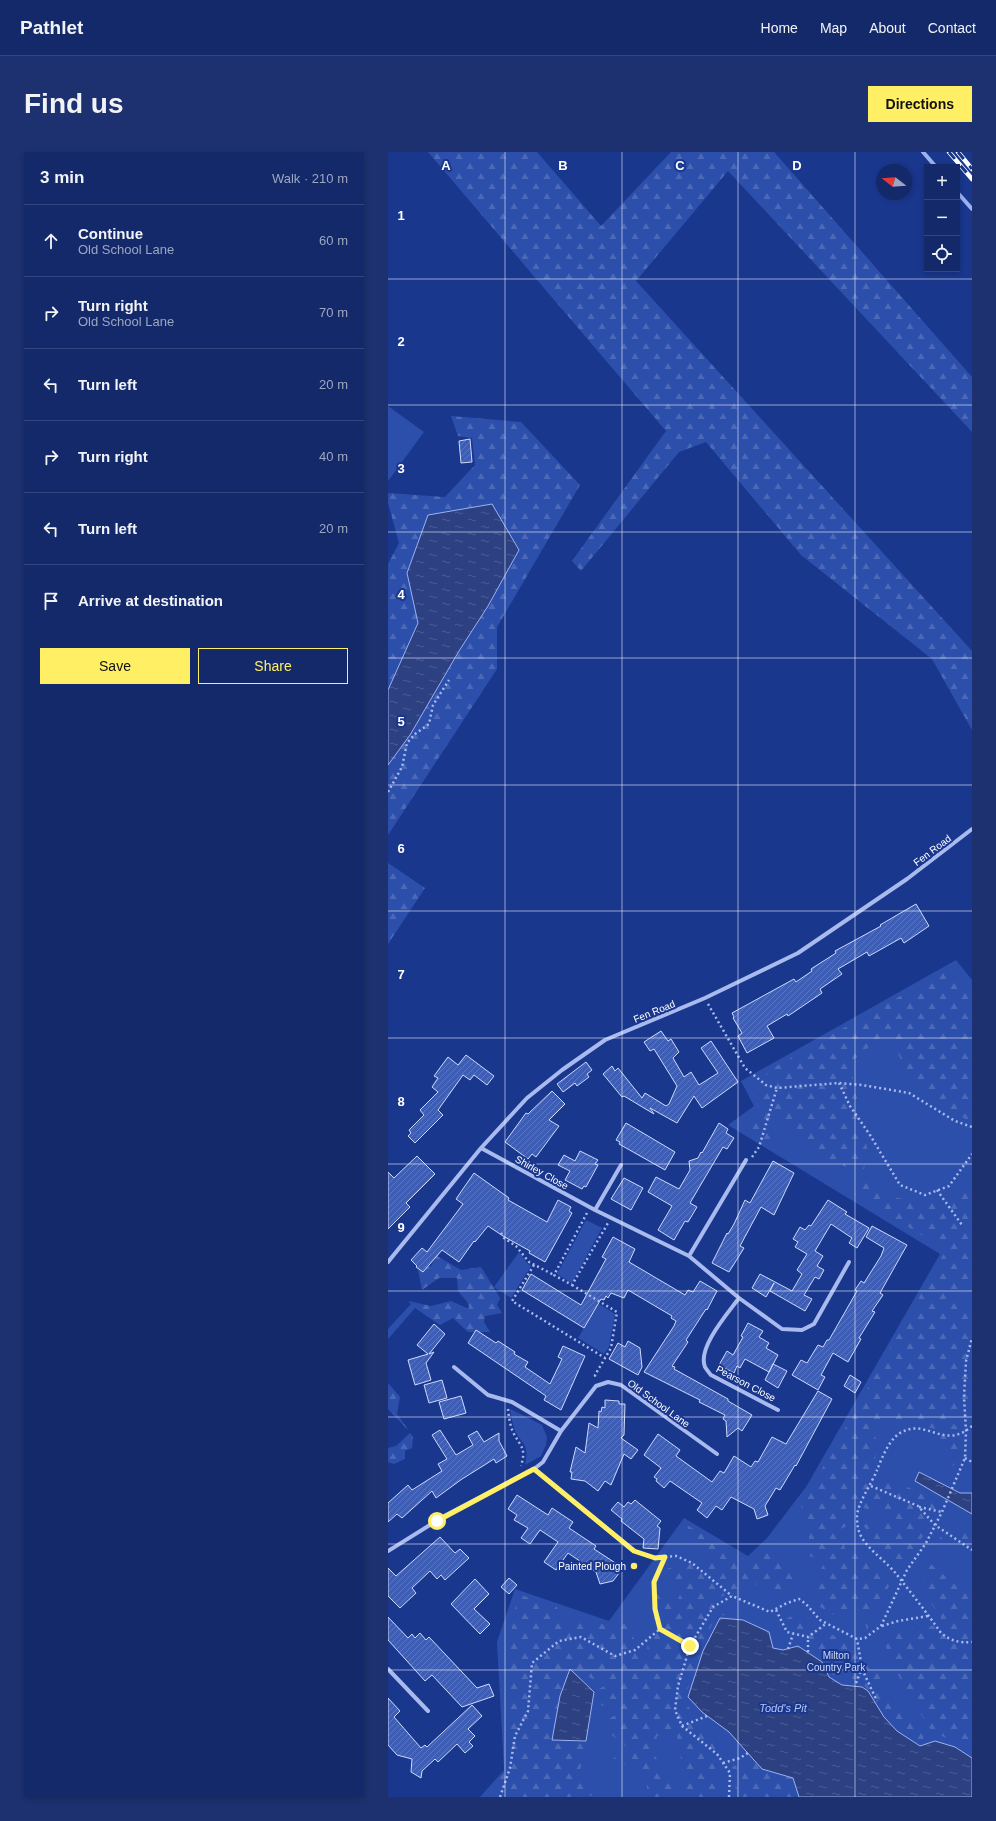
<!DOCTYPE html>
<meta charset="utf-8">
<style>
:root{--surface:#14296a;--page:#1d3170;--text:#f1f3f6;--muted:#9da6c1;--line:#33457e;--accent:#ffef65}
body{margin:0;font-family:Helvetica,sans-serif;background:var(--page);color:var(--text)}
.controls{position:absolute;right:12px;top:12px;display:grid;overflow:hidden;border-radius:0px;box-shadow:0 2px 6px #0003}
.controls button{width:36px;height:36px;display:grid;place-items:center;padding:0;border:0;border-bottom:1px solid var(--line);background:var(--surface);color:var(--text);font:20px sans-serif}
.compass{position:absolute;left:488px;top:12px;width:36px;height:36px;border-radius:50%;background:var(--surface);box-shadow:0 2px 6px #0003;rotate:287deg}
.stop{position:absolute;width:12px;height:12px;margin:-9px;border:3px solid #ffef65;border-radius:50%;background:#fff}
.stop.end{background:#ffef65;border-color:#fff;box-shadow:0 1px 4px #0008}
.list{margin:0;padding:0;list-style:none}
h2{display:flex;justify-content:space-between;align-items:center;height:52px;margin:0;padding:0 16px;font-size:17px}
h2 small{font-size:13px;font-weight:400;color:var(--muted)}
.list li{display:grid;grid-template-columns:26px 1fr auto;gap:12px;align-items:center;box-sizing:border-box;height:72px;padding:0 16px;border-top:1px solid var(--line)}
.list b{display:block;font-size:15px;white-space:nowrap}
.list p{margin:0;font-size:13px;white-space:nowrap;color:var(--muted)}
.list em{font-size:13px;font-style:normal;color:var(--muted)}
.actions{display:flex;gap:8px;padding:12px 16px}
.actions a{flex:1;padding:9px 0;border:1px solid var(--accent);border-radius:0px;text-align:center;font-size:14px;color:var(--accent)}
.actions .main{background:var(--accent);color:#111}
.icon{flex:none;width:22px;height:22px;fill:none;stroke:currentColor;stroke-width:2;stroke-linecap:round;stroke-linejoin:round}
.map{position:relative;flex:none;width:584px;height:1645px;overflow:hidden;border-radius:0px}
header{display:flex;align-items:center;gap:24px;box-sizing:border-box;height:56px;padding:0 20px;background:var(--surface);border-bottom:1px solid var(--line)}
header strong{font-size:19px}
nav{display:flex;gap:22px;margin-inline-start:auto;font-size:14px}
.intro{display:flex;align-items:center;justify-content:space-between;box-sizing:border-box;height:96px;padding:0 24px}
h1{margin:0;font-size:28px}
.button{padding:10px 18px;border-radius:0px;background:var(--accent);color:#111;font-size:14px;font-weight:700}
main{display:flex;gap:24px;padding:0 24px}
aside{flex:1;background:var(--surface);border-radius:0px;box-shadow:0 2px 6px #0003}
.map>svg:first-child{display:block}
.green{fill:#2d4fac}
.forest{fill:url(#forest-firs)}
.water{fill:url(#water-ripples);stroke:#9bb2f0}
.lines{fill:none;stroke-linecap:round;stroke-linejoin:round}
.stream{stroke:#9bb2f0;stroke-width:4}
.building{fill:url(#building-hatch);stroke:#cedafa}
.path{stroke:#a8baee;stroke-width:2.5;stroke-dasharray:2 3;stroke-linecap:butt}
.street{stroke:#a8baee;stroke-width:4}
.rail-casing{stroke:#fff;stroke-width:4.5}
.rail{stroke:#1a378e;stroke-width:3;stroke-dasharray:9;stroke-linecap:butt}
.route{stroke:#ffef65;stroke-width:5}
.grid{fill:none;stroke:#fff;stroke-width:1;stroke-opacity:0.55}
.poi-dot{fill:#ffef65;stroke:#1a378e;stroke-width:1.5}
.labels{text-anchor:middle;stroke-width:4;stroke-linejoin:round;paint-order:stroke}
.street-label{font-size:10px;fill:#fff;stroke:#1a378e}
.poi-label{font-size:10px;fill:#fff;stroke:#1a378e;text-anchor:end}
.park-label{font-size:10px;fill:#cedafa;stroke:#1a378e}
.water-label{font-size:11px;font-style:italic;fill:#b4c5f5;stroke:#1a378e}
.grid-label{font-size:13px;text-anchor:middle;font-weight:bold;fill:#fff;stroke:#1a378e;stroke-width:4;stroke-linejoin:round;paint-order:stroke}
</style>
<header>
<strong>Pathlet</strong>
<nav><a>Home</a><a>Map</a><a>About</a><a>Contact</a></nav>
</header>
<div class="intro"><h1>Find us</h1><a class="button">Directions</a></div>
<main>
<aside>
<h2>3 min<small>Walk · 210 m</small></h2>
<ul class="list">
<li><svg class="icon" aria-label="ahead" viewBox="0 0 24 24"><path d="M12 20V5M6 11l6-6 6 6"/></svg><div><b>Continue</b><p>Old School Lane</p></div><em>60 m</em></li>
<li><svg class="icon" aria-label="right" viewBox="0 0 24 24"><path d="M7 20v-9h11M14 6l5 5-5 5"/></svg><div><b>Turn right</b><p>Old School Lane</p></div><em>70 m</em></li>
<li><svg class="icon" aria-label="left" viewBox="0 0 24 24"><path d="M17 20v-9H6M10 6l-5 5 5 5"/></svg><div><b>Turn left</b></div><em>20 m</em></li>
<li><svg class="icon" aria-label="right" viewBox="0 0 24 24"><path d="M7 20v-9h11M14 6l5 5-5 5"/></svg><div><b>Turn right</b></div><em>40 m</em></li>
<li><svg class="icon" aria-label="left" viewBox="0 0 24 24"><path d="M17 20v-9H6M10 6l-5 5 5 5"/></svg><div><b>Turn left</b></div><em>20 m</em></li>
<li><svg class="icon" aria-label="arrive" viewBox="0 0 24 24"><path d="M6 21V4h12l-3 4 3 4H6"/></svg><div><b>Arrive at destination</b></div></li>
</ul>
<div class="actions"><a class="main">Save</a><a>Share</a></div>
</aside>
<div class="map">
<svg width="584" height="1645" viewBox="0 0 584 1645">
<defs>
<pattern id="forest-firs" width="22" height="20" patternUnits="userSpaceOnUse"><rect width="22" height="20" fill="#2d4fac"/><path d="M5 1l3.5 6h-7zM16 11l3.5 6h-7z" fill="#4c69b8"/></pattern>
<pattern id="water-ripples" width="26" height="14" patternUnits="userSpaceOnUse"><rect width="26" height="14" fill="#2c4082"/><path d="M2 4q2-2 4 0t4 0M15 11q2-2 4 0t4 0" fill="none" stroke="#4c5d95"/></pattern>
<pattern id="building-hatch" width="6" height="6" patternUnits="userSpaceOnUse"><rect width="6" height="6" fill="#3e5db4"/><path d="M-1 1l2-2M0 6l6-6M5 7l2-2" fill="none" stroke="#5b75bf"/></pattern>
</defs>
<rect width="100%" height="100%" fill="#1a378e"/>
<!-- green -->
<path class="green" d="M0 254 36 280 0 329Z
M568 808 584 828V1645H92L116 1618 109 1490 127 1437 221 1469 296 1366 360 1404 379 1386 418 1335 552 1102 340 973 366 954 353 929Z
M198 1068 214 1076 184 1131 169 1122Z
M131 1100 139 1111 143 1114 123 1146 106 1135Z
M211 1152 227 1162 221 1195 216 1202 190 1186Z
M122 1257 154 1273 159 1285 158 1293 153 1304 137 1313C142 1289 133 1294 126 1276 124 1270 123 1263 122 1257Z"/>
<!-- forest -->
<path class="forest" d="M40 0H149L213 74 283 0H386L584 225V280L340 19 248 129 584 499V578L544 507 413 403 318 290 291 300 193 419 184 409 278 279Z
M63 264 133 270 192 333 109 475V517L0 683V412L11 391 0 351V341L57 345 87 313 84 286 70 284Z
M0 711 37 736 0 792Z
M562 816 584 839V971L531 939 498 881 462 911 480 1001 475 1020 443 1010 403 981 395 962 385 967 382 992 348 976 374 962 362 940 392 928 376 921Z
M584 1027V1121L567 1154 584 1153V1264L559 1267 571 1276 569 1310 557 1321 562 1304 548 1277 502 1267 486 1281 491 1296 477 1330 487 1342 498 1324 553 1352 534 1374 551 1380 560 1399 553 1400 535 1384 513 1417 473 1371 496 1376 500 1365 455 1348 464 1372 452 1377 458 1401H477L501 1434 479 1478 474 1458 453 1467 427 1452 428 1428 436 1411 422 1404 420 1367 413 1354 558 1098 466 1042 470 1031 489 1030 503 1045 552 1052 572 1046Z
M49 1104 73 1118 93 1115 112 1146 109 1153 114 1161 97 1164 96 1170 102 1180H80L65 1166 52 1173 27 1156 0 1187V1177L23 1152 20 1149 43 1154 63 1149 81 1157 80 1151 70 1139 69 1126H51L34 1138 30 1118 43 1114Z
M0 1231 12 1245 9 1262 21 1279 0 1257Z
M22 1281 25 1285 24 1296 17 1299V1307L6 1312 0 1310V1296L8 1294Z
M566 1362 584 1373V1393L572 1388Z
M297 1372 359 1409 380 1396 416 1427 407 1436 385 1443 369 1432 329 1446 339 1464 329 1462 320 1481 296 1547 306 1564 340 1593C327 1607 328 1627 329 1645H296L299 1642 289 1583 269 1584 266 1602 287 1638 271 1645H259V1633L248 1619 225 1606 246 1601 224 1583 218 1569 232 1560 213 1553 204 1541 218 1533 183 1517 172 1544 164 1588 198 1589 192 1619 208 1642 198 1645H129L109 1630 120 1616 118 1507 130 1442 169 1455 177 1478 195 1465 222 1475 237 1470 258 1508 265 1440 287 1452 296 1435 278 1429 274 1418 297 1412 319 1410Z
M537 1407 584 1447V1602L541 1576 505 1514 493 1481 557 1472 535 1439Z
M411 1460 441 1481 492 1510 496 1538 514 1551 538 1582 532 1591 510 1575 476 1533 451 1527 440 1519 435 1505 409 1484 398 1467Z
M364 1605 374 1617 405 1626 411 1645H348L347 1622 344 1615Z"/>
<!-- water -->
<path class="water" d="M104 352 131 398 100 454 71 499 22 583 0 613V538L30 471 19 421 40 363Z
M531 1320 572 1341H584V1362L527 1329Z
M332 1466 355 1468 381 1480 385 1496 395 1498 410 1494 434 1510 441 1525 454 1533 474 1535 480 1539 496 1565 509 1579 532 1594 547 1589 567 1595 584 1606V1645H411L405 1626 374 1617 341 1580 314 1560 300 1545 315 1499Z
M182 1517 206 1540 198 1589 164 1588 172 1544Z"/>
<g class="lines">
<!-- stream -->
<path class="stream" d="M535 0 548 15
M569 40 584 57"/>
</g>
<!-- building -->
<path class="building" d="M82 287 84 310 73 311 71 289Z
M528 752 541 774 516 791 513 786 481 804 479 800 450 817 454 822 432 837 434 841 400 864 399 862 379 874 386 886 359 901 350 884 354 881 345 866 346 865 344 861 406 827 408 830 424 819 423 817 448 801 447 799 493 774 492 773Z
M273 879 280 889 283 887 291 900 285 906 296 925 303 920 311 933 330 921 313 896 323 889 350 930 314 956 306 944 289 971 262 956 266 962 236 944 234 945 215 922 224 914 227 919 230 916 254 946 257 941 278 954 281 952 289 934 266 897 262 899 256 890Z
M78 903 106 924 99 933 86 923 82 928 75 923 50 958 55 963 27 991 20 984 23 981 21 978 36 963 32 958 50 940 44 935 50 926 46 924 60 905 70 913Z
M198 910 204 918 199 922 201 925 189 934 187 931 175 940 169 932Z
M164 939 177 952 161 968 171 974 148 1005 144 1002 140 1007 117 990 138 961 140 962Z
M238 971 287 1000 277 1018 231 992 232 990 228 988Z
M331 971 340 977 338 981 346 986 339 997 335 995 302 1051 309 1055 300 1070 297 1069 286 1088 270 1078 284 1054 260 1040 268 1025 291 1037 302 1018 301 1009 310 1006 313 1000 314 1001Z
M192 999 210 1008 207 1012 210 1013 198 1035 196 1034 194 1037 177 1028 182 1019 170 1013 176 1003 187 1009Z
M29 1004 47 1022 18 1051 22 1055 0 1077V1020L6 1026Z
M385 1009 406 1021 386 1063 373 1055 352 1094 356 1096 341 1120 324 1111 339 1081 340 1082 346 1072 357 1048 362 1051Z
M86 1021 121 1046 120 1048 159 1070 170 1048 183 1055 181 1059 184 1061 157 1110 141 1101 142 1099 115 1084 100 1074 87 1090 86 1089 71 1110 54 1098 35 1120 28 1115 29 1114 23 1108 34 1096 39 1100 75 1052 68 1047Z
M236 1026 255 1036 243 1058 223 1047Z
M440 1048 459 1060 457 1062 481 1076 469 1096 461 1091 464 1086 443 1072 427 1099 435 1104 429 1114 436 1118 431 1127 427 1125 416 1143 424 1147 417 1159 382 1139 386 1131 378 1145 364 1136 372 1122 404 1139 414 1122 409 1118 419 1102 407 1095 410 1090 405 1087 412 1075 417 1078 421 1073 423 1074Z
M484 1074 519 1093 492 1141 495 1143 484 1159 487 1160 471 1186 473 1187 460 1210 445 1201 433 1223 437 1225 430 1238 404 1223 413 1208 419 1211 430 1193 435 1195 439 1188H441L469 1139 467 1138 473 1129 476 1131 493 1104 496 1096 478 1085Z
M225 1085 247 1097 241 1110 297 1143 300 1138 305 1140 312 1129 329 1139 319 1158 318 1157 298 1188 300 1190 284 1214 287 1215 286 1217 340 1247V1249L364 1263 354 1279 350 1276 339 1285 338 1269 335 1267 337 1263 311 1250 312 1248 256 1220 286 1174 288 1169 283 1166 284 1164 240 1138 236 1146 223 1141 220 1146 218 1144 216 1148 213 1147 196 1176 134 1138 143 1122 193 1153 218 1107 214 1105Z
M360 1171 375 1179 371 1185 381 1191 378 1196 390 1203 381 1220 357 1207 352 1216 349 1214 346 1221 331 1213 339 1199 345 1203 355 1185 353 1184Z
M46 1172 57 1182 41 1202 46 1200 38 1211 43 1228 27 1233 20 1208 40 1202 29 1193Z
M88 1178 108 1191 110 1189 127 1200 126 1202 140 1210 137 1215 162 1232 174 1207 170 1205 175 1194 197 1204 173 1258 156 1248 158 1244 80 1191Z
M240 1189 252 1196 254 1215 250 1223 221 1207 230 1191 237 1195Z
M385 1212 399 1219 390 1236 377 1228Z
M462 1223 473 1230 467 1241 456 1234Z
M54 1228 59 1246 41 1251 36 1233Z
M430 1239 444 1247 408 1314 407 1313 392 1338 388 1336 377 1354 380 1363 369 1367 366 1357 343 1345 334 1358 328 1354 319 1366 309 1358 314 1351 282 1329 276 1336 268 1329 269 1327 266 1325 273 1316 256 1303 270 1282 292 1298 288 1304 324 1330 332 1319 336 1321 346 1304 363 1315 367 1309 370 1310 384 1285 398 1292Z
M73 1244 78 1261 56 1267 51 1250Z
M217 1248 231 1249V1252H237L236 1283 233 1286 250 1298 243 1307 236 1302 223 1333 217 1329 210 1339 197 1329 183 1327 184 1320H182L188 1295 197 1301 201 1271 210 1276 211 1259 213 1260 214 1255 217 1256Z
M52 1278 68 1303 85 1293 80 1284 89 1279 96 1290 111 1281V1289L119 1304 108 1311 106 1307 74 1327 48 1346 44 1339 14 1366 9 1362 0 1370V1351L20 1333 24 1338 54 1319 50 1312 59 1307 44 1283Z
M129 1343 160 1363 164 1356 185 1370 181 1376 208 1394 206 1397 235 1416 225 1429 212 1432 208 1420 180 1401 168 1418 156 1410 170 1390 152 1378 142 1392 133 1386 140 1376 126 1368 129 1363 120 1357Z
M247 1348 273 1369 269 1374 272 1376 270 1397 255 1396 256 1387 233 1369 234 1367 223 1358 230 1350 236 1355 240 1350 243 1352Z
M52 1385 67 1401 72 1397 81 1406 57 1428 53 1423 49 1427 42 1419 24 1436 28 1441 12 1456 0 1444V1416L8 1424Z
M121 1426 129 1433 121 1442 113 1435Z
M87 1427 101 1442 86 1457 102 1472 92 1482 63 1452Z
M0 1465 20 1486 24 1482 27 1486 32 1481 38 1488 41 1485 89 1536 101 1532 106 1544 74 1555 44 1523 37 1529 0 1488Z
M0 1546 12 1559 6 1565 33 1596 37 1593 39 1595 84 1553 94 1564 80 1577 87 1584 81 1590 85 1594 77 1601 69 1592 50 1610 47 1607 34 1619 33 1626 23 1620 24 1607 9 1603 0 1593Z"/>
<g class="lines">
<!-- path -->
<path class="path" d="M0 640 14 615 19 591 27 582 41 572 45 553 61 528
M320 852 357 916 378 933 389 936 451 931 474 933 521 941 567 969 584 975
M451 931 462 954 482 983 512 1033 537 1043 561 1034 584 1002
M364 1005 371 995 389 936
M549 1038 574 1073
M199 1061 166 1123 184 1133 220 1071
M113 1081 116 1086 128 1094 141 1110 166 1123
M146 1113 124 1149 217 1206
M184 1133 229 1160 223 1196 207 1223 208 1227
M120 1257C121 1265 122 1275 126 1282 134 1296 138 1297 133 1314
M584 1274C557 1298 540 1268 516 1279 502 1284 494 1306 489 1318 484 1331 469 1352 469 1365 469 1373 470 1379 474 1386 483 1400 499 1410 509 1423 524 1442 539 1461 553 1481 563 1489 571 1491 584 1490
M577 1306 584 1310
M483 1334 530 1354 547 1373 584 1398
M531 1355 554 1360
M253 1401 267 1406 288 1404 304 1411 344 1444
M388 1458 399 1480 420 1485 439 1471
M494 1474 510 1469 540 1464
M272 1477 267 1457 266 1430 276 1405
M400 1497 405 1482
M420 1500V1485
M474 1517 489 1549
M468 1531 474 1516 469 1487
M294 1574 319 1564
M335 1611 352 1606 360 1601
M112 1645 122 1616 127 1584 140 1559 144 1511 171 1489 193 1485 227 1504 247 1498 272 1477 302 1494
M341 1645 342 1621 329 1602 294 1574 287 1558 290 1534 302 1494 325 1455 344 1444 382 1460 399 1451 411 1447 418 1452 432 1468 469 1487 477 1486 493 1474 519 1418 538 1391 554 1360 577 1306 578 1279 576 1245 578 1209 584 1186"/>
<!-- street -->
<path class="street" d="M93 996 207 1058 301 1104 351 1146
M207 1058 233 1013
M301 1104 358 1008
M0 1110 93 996 139 946 174 918 217 888 317 846 410 801 519 727 584 677
M66 1215 100 1243 124 1250 173 1279
M390 1258 323 1223C321 1221 319 1218 317 1215 309 1196 340 1161 351 1146L394 1177 414 1178 426 1172 461 1110
M146 1317 246 1399
M0 1399 58 1363 146 1317 155 1310 173 1279 208 1234 220 1230 233 1233 329 1302
M0 1517 40 1559"/>
<!-- rail casing -->
<g class="rail-casing">
<path id="rail" d="M561 0 584 27
M570 0 584 17"/>
</g>
<!-- rail -->
<use href="#rail" class="rail"/>
</g>
<g class="lines">
<!-- route -->
<path class="route" d="M49 1369 146 1317 246 1399 267 1406 277 1405 266 1430 267 1457 272 1477 302 1494"/>
</g>
<!-- grid -->
<path class="grid" d="M117 0V1645M234 0V1645M350 0V1645M467 0V1645M0 127H584M0 253H584M0 380H584M0 506H584M0 633H584M0 759H584M0 886H584M0 1012H584M0 1139H584M0 1265H584M0 1392H584M0 1518H584"/>
<!-- markers -->
<circle class="poi-dot" cx="246" cy="1414" r="4"/>
<g class="labels">
<!-- street labels -->
<g class="street-label">
<text transform="translate(544 698) rotate(-37)" y="4">Fen Road</text>
<text transform="translate(266 859) rotate(-22)" y="4">Fen Road</text>
<text transform="translate(154 1020) rotate(29)" y="4">Shirley Close</text>
<text transform="translate(358 1231) rotate(28)" y="4">Pearson Close</text>
<text transform="translate(271 1251) rotate(36)" y="4">Old School Lane</text>
</g>
<!-- poi labels -->
<g class="poi-label">
<text x="238" y="1418">Painted Plough</text>
</g>
<!-- park labels -->
<g class="park-label">
<text x="448" y="1507">Milton<tspan x="448" dy="12">Country Park</tspan></text>
</g>
<!-- water labels -->
<g class="water-label">
<text x="395" y="1560">Todd's Pit</text>
</g>
</g>
<g class="grid-label">
<text x="58" y="18">A</text>
<text x="175" y="18">B</text>
<text x="292" y="18">C</text>
<text x="409" y="18">D</text>
<text x="13" y="68">1</text>
<text x="13" y="194">2</text>
<text x="13" y="321">3</text>
<text x="13" y="447">4</text>
<text x="13" y="574">5</text>
<text x="13" y="701">6</text>
<text x="13" y="827">7</text>
<text x="13" y="954">8</text>
<text x="13" y="1080">9</text>
</g>
</svg>
<div class="controls">
<button>+</button>
<button>−</button>
<button><svg class="icon" aria-label="locate" viewBox="0 0 24 24"><circle cx="12" cy="12" r="6"/><path d="M12 2v4M12 18v4M2 12h4M18 12h4"/></svg></button>
</div>
<svg class="compass" viewBox="-18 -18 36 36"><path d="M0-13l5 13h-10z" fill="#e53935"/><path d="M0 13l5-13h-10z" fill="#9da6c1"/></svg>
<div class="stop" style="left:49px;top:1369px"></div>
<div class="stop end" style="left:302px;top:1494px"></div>
</div>
</main>
